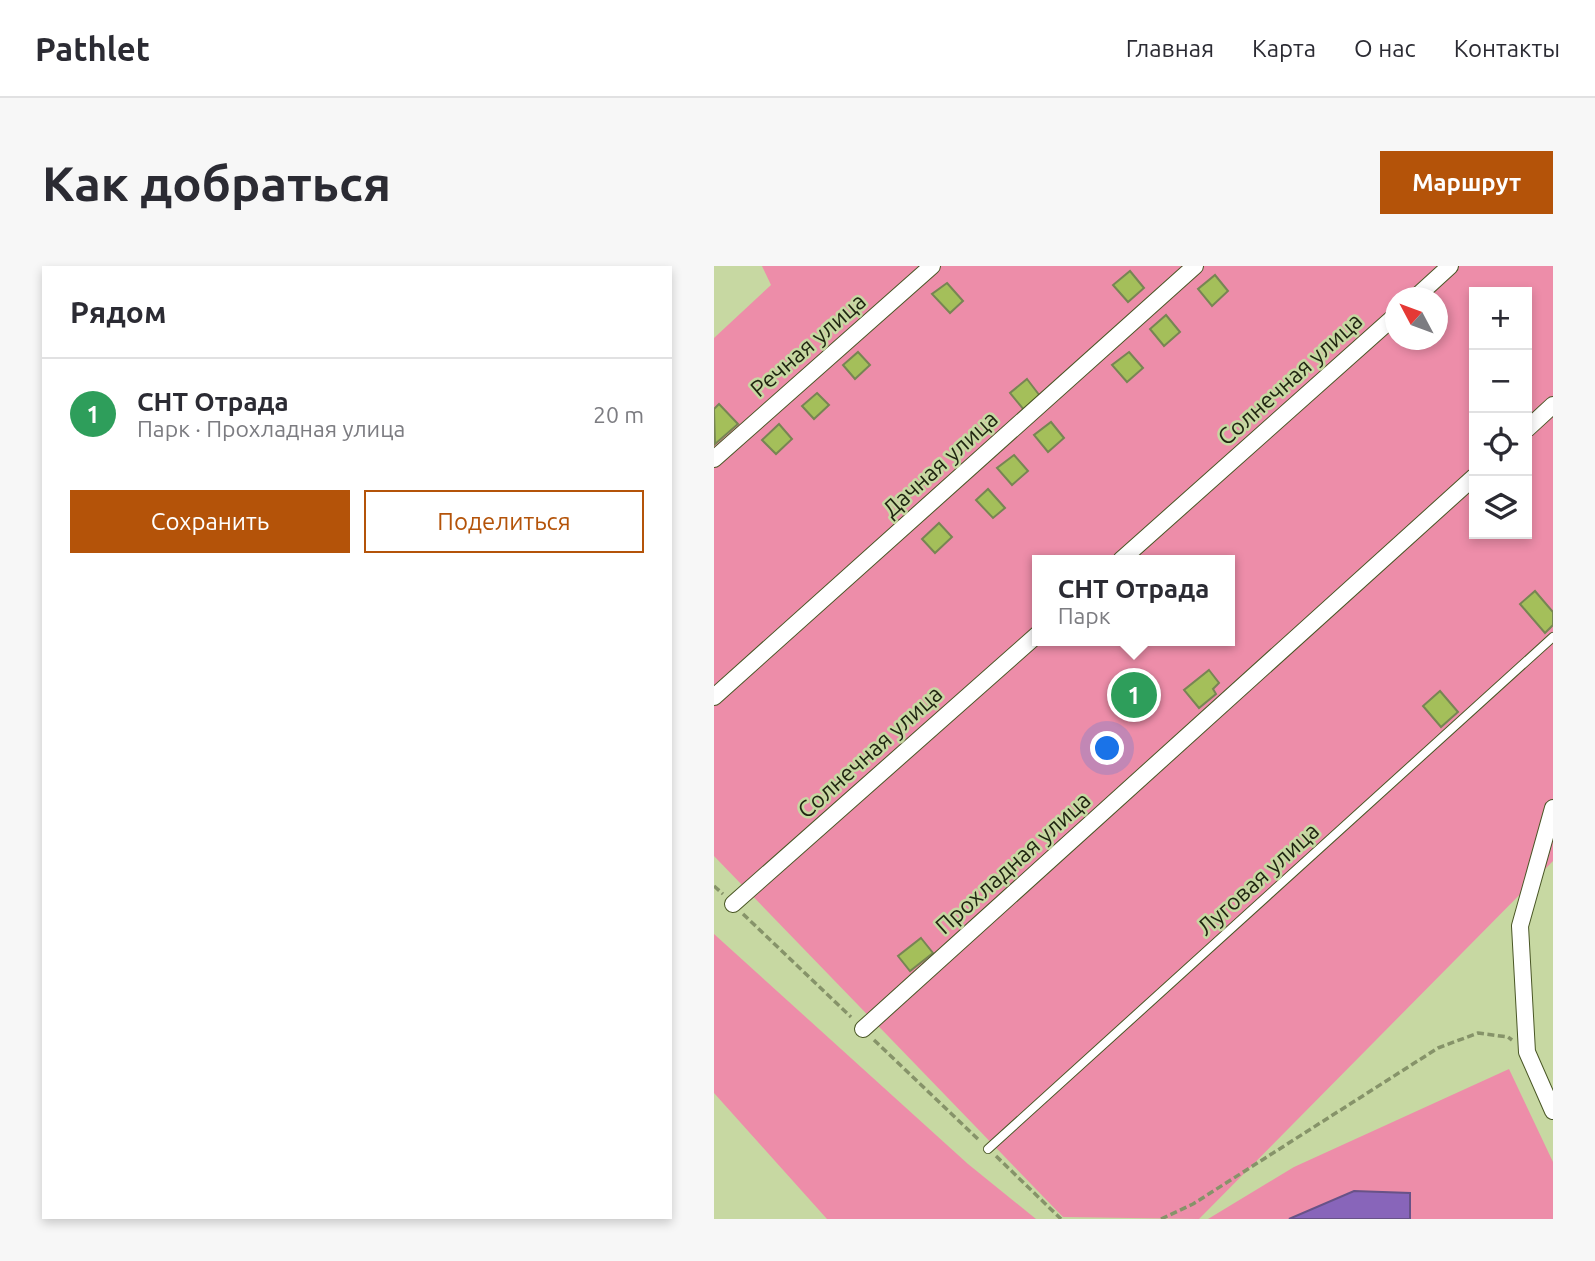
<!DOCTYPE html>
<html lang="ru">
<meta charset="utf-8">
<style>
:root{--surface:#fff;--page:#f7f7f7;--text:#2b2b33;--muted:#7c7c81;--line:#e1e1e2;--accent:#b45309}
body{margin:0;font-family:Ubuntu,sans-serif;background:var(--page);color:var(--text)}
.controls{position:absolute;right:21px;top:21px;display:grid;overflow:hidden;border-radius:0px;box-shadow:0 4px 10px #0003}
.controls button{width:63px;height:63px;display:grid;place-items:center;padding:0;border:0;border-bottom:2px solid var(--line);background:var(--surface);color:var(--text);font:35px sans-serif}
.compass{position:absolute;left:671px;top:21px;width:63px;height:63px;border-radius:50%;background:var(--surface);box-shadow:0 4px 10px #0003;rotate:311deg}
.you{position:absolute;left:394px;top:483px;width:24px;height:24px;margin:-18px;border:5px solid #fff;border-radius:50%;background:#1a73e8;box-shadow:0 0 0 10px #1a73e833}
.badge{display:grid;place-items:center;width:46px;height:46px;border-radius:50%;background:var(--accent);color:#fff;font-size:23px;font-weight:700}
.pin{position:absolute;translate:-50% -50%;border:4px solid #fff;box-shadow:0 2px 7px #0006}
.popup{position:absolute;left:318px;top:289px;width:203px;height:91px;box-sizing:border-box;display:grid;place-content:center;border-radius:0px;background:var(--surface);filter:drop-shadow(0 2px 5px #0005);font-size:23px;white-space:nowrap;color:var(--muted)}
.popup b{font-size:26px;color:var(--text)}
.popup::after{content:'';position:absolute;left:50%;top:100%;margin-left:-14px;border:14px solid transparent;border-top-color:var(--surface)}
.list{margin:0;padding:0;list-style:none}
h2{display:flex;justify-content:space-between;align-items:center;height:91px;margin:0;padding:0 28px;font-size:30px}
h2 small{font-size:23px;font-weight:400;color:var(--muted)}
.list li{display:grid;grid-template-columns:46px 1fr auto;gap:21px;align-items:center;box-sizing:border-box;height:112px;padding:0 28px;border-top:2px solid var(--line)}
.list b{display:block;font-size:26px;white-space:nowrap}
.list p{margin:0;font-size:23px;white-space:nowrap;color:var(--muted)}
.list em{font-size:23px;font-style:normal;color:var(--muted)}
.actions{display:flex;gap:14px;padding:21px 28px}
.actions a{flex:1;padding:16px 0;border:2px solid var(--accent);border-radius:0px;text-align:center;font-size:24px;color:var(--accent)}
.actions .main{background:var(--accent);color:#fff}
.icon{flex:none;width:38px;height:38px;fill:none;stroke:currentColor;stroke-width:2;stroke-linecap:round;stroke-linejoin:round}
.map{position:relative;flex:none;width:839px;height:953px;overflow:hidden;border-radius:0px}
header{display:flex;align-items:center;gap:42px;box-sizing:border-box;height:98px;padding:0 35px;background:var(--surface);border-bottom:2px solid var(--line)}
header strong{font-size:33px}
nav{display:flex;gap:38px;margin-inline-start:auto;font-size:24px}
.intro{display:flex;align-items:center;justify-content:space-between;box-sizing:border-box;height:168px;padding:0 42px}
h1{margin:0;font-size:49px}
.button{padding:18px 32px;border-radius:0px;background:var(--accent);color:#fff;font-size:24px;font-weight:700}
main{display:flex;gap:42px;padding:0 42px}
aside{flex:1;background:var(--surface);border-radius:0px;box-shadow:0 4px 10px #0003}
.map>svg:first-child{display:block}
.green{fill:#ed8da9;fill-rule:evenodd}
.water{fill:#8865ba;stroke:#685287;stroke-width:2}
.building{fill:#a4bf5a;stroke:#778553;stroke-width:2}
.lines{fill:none;stroke-linecap:round;stroke-linejoin:round}
.lane-casing{stroke:#495625;stroke-width:10}
.street-casing{stroke:#495625;stroke-width:18}
.path{stroke:#869369;stroke-width:3.5;stroke-dasharray:7 3.5;stroke-linecap:butt}
.lane{stroke:#fff;stroke-width:8}
.street{stroke:#fff;stroke-width:16}
.labels{text-anchor:middle;stroke-width:5;stroke-linejoin:round;paint-order:stroke}
.street-label{font-size:23px;fill:#1f2510;stroke:#c7d8a2}
</style>
<header>
<strong>Pathlet</strong>
<nav><a>Главная</a><a>Карта</a><a>О нас</a><a>Контакты</a></nav>
</header>
<div class="intro"><h1>Как добраться</h1><a class="button">Маршрут</a></div>
<main>
<aside>
<h2>Рядом<small></small></h2>
<ul class="list">
<li><span class="badge" style="background:#2e9e5b">1</span><div><b>СНТ Отрада</b><p>Парк · Прохладная улица</p></div><em>20 m</em></li>
</ul>
<div class="actions"><a class="main">Сохранить</a><a>Поделиться</a></div>
</aside>
<div class="map">
<svg width="839" height="953" viewBox="0 0 839 953">
<rect width="100%" height="100%" fill="#c7d8a2"/>
<!-- green -->
<path class="green" d="M48 0H839V595L485 953 349 951 0 590V72L57 19ZM760 26H813V268H760ZM682 32H724V74H682ZM324 294H516V375H324Z
M0 668 254 898 322 953H113L0 827Z
M795 803 839 896V953H494L580 901Z"/>
<!-- water -->
<path class="water" d="M640 925 696 927V953H575Z"/>
<!-- building -->
<path class="building" d="M416 5 430 22 414 36 399 19Z
M501 9 514 25 498 40 484 23Z
M233 17 249 35 236 47 218 28Z
M452 49 466 66 450 80 436 63Z
M144 86 156 99 141 113 129 99Z
M415 86 429 102 413 116 398 99Z
M313 113 326 130 310 144 296 127Z
M103 127 115 139 100 153 88 140Z
M5 138 24 158 1 178 0 143Z
M337 156 350 172 334 186 320 169Z
M65 158 78 173 62 188 48 174Z
M300 189 314 205 298 219 283 202Z
M274 223 291 242 279 252 262 234Z
M225 257 238 271 221 287 208 273Z
M821 325 839 346V359L831 367 806 338Z
M495 404 505 417 499 423 502 428 485 442 470 424Z
M726 425 744 446 727 461 709 440Z
M207 672 219 687 196 705 184 690Z"/>
<g class="lines">
<!-- lane casing -->
<g class="lane-casing">
<path id="lane" d="M274 883 839 371"/>
</g>
<!-- street casing -->
<g class="street-casing">
<path id="street" d="M701 32 736 0
M813 163 839 139
M0 193 218 0
M407 294 682 49
M0 431 481 0
M839 542 806 660 813 786 839 845
M19 638 324 368
M149 763 760 211"/>
</g>
<!-- path -->
<path class="path" d="M0 620 9 628
M29 648 137 751
M160 774 266 875
M282 890 347 953
M447 953 479 938 724 782 764 767 794 771 798 774"/>
<!-- lane -->
<use href="#lane" class="lane"/>
<!-- street -->
<use href="#street" class="street"/>
</g>
<g class="labels">
<!-- street labels -->
<g class="street-label">
<text transform="translate(94 79) rotate(-41)" y="8">Речная улица</text>
<text transform="translate(576 113) rotate(-42)" y="8">Солнечная улица</text>
<text transform="translate(226 198) rotate(-42)" y="8">Дачная улица</text>
<text transform="translate(156 486) rotate(-42)" y="8">Солнечная улица</text>
<text transform="translate(299 597) rotate(-42)" y="8">Прохладная улица</text>
<text transform="translate(544 613) rotate(-42)" y="8">Луговая улица</text>
</g>
</g>
</svg>
<div class="controls">
<button>+</button>
<button>−</button>
<button><svg class="icon" aria-label="locate" viewBox="0 0 24 24"><circle cx="12" cy="12" r="6"/><path d="M12 2v4M12 18v4M2 12h4M18 12h4"/></svg></button>
<button><svg class="icon" aria-label="layers" viewBox="0 0 24 24"><path d="M12 4l9 5-9 5-9-5zM3 14l9 5 9-5"/></svg></button>
</div>
<svg class="compass" viewBox="-18 -18 36 36"><path d="M0-13l5 13h-10z" fill="#e53935"/><path d="M0 13l5-13h-10z" fill="#7c7c81"/></svg>
<div class="you"></div>
<div class="pin badge" style="left:420px;top:429px;background:#2e9e5b">1</div>
<div class="popup"><b>СНТ Отрада</b>Парк</div>
</div>
</main>
